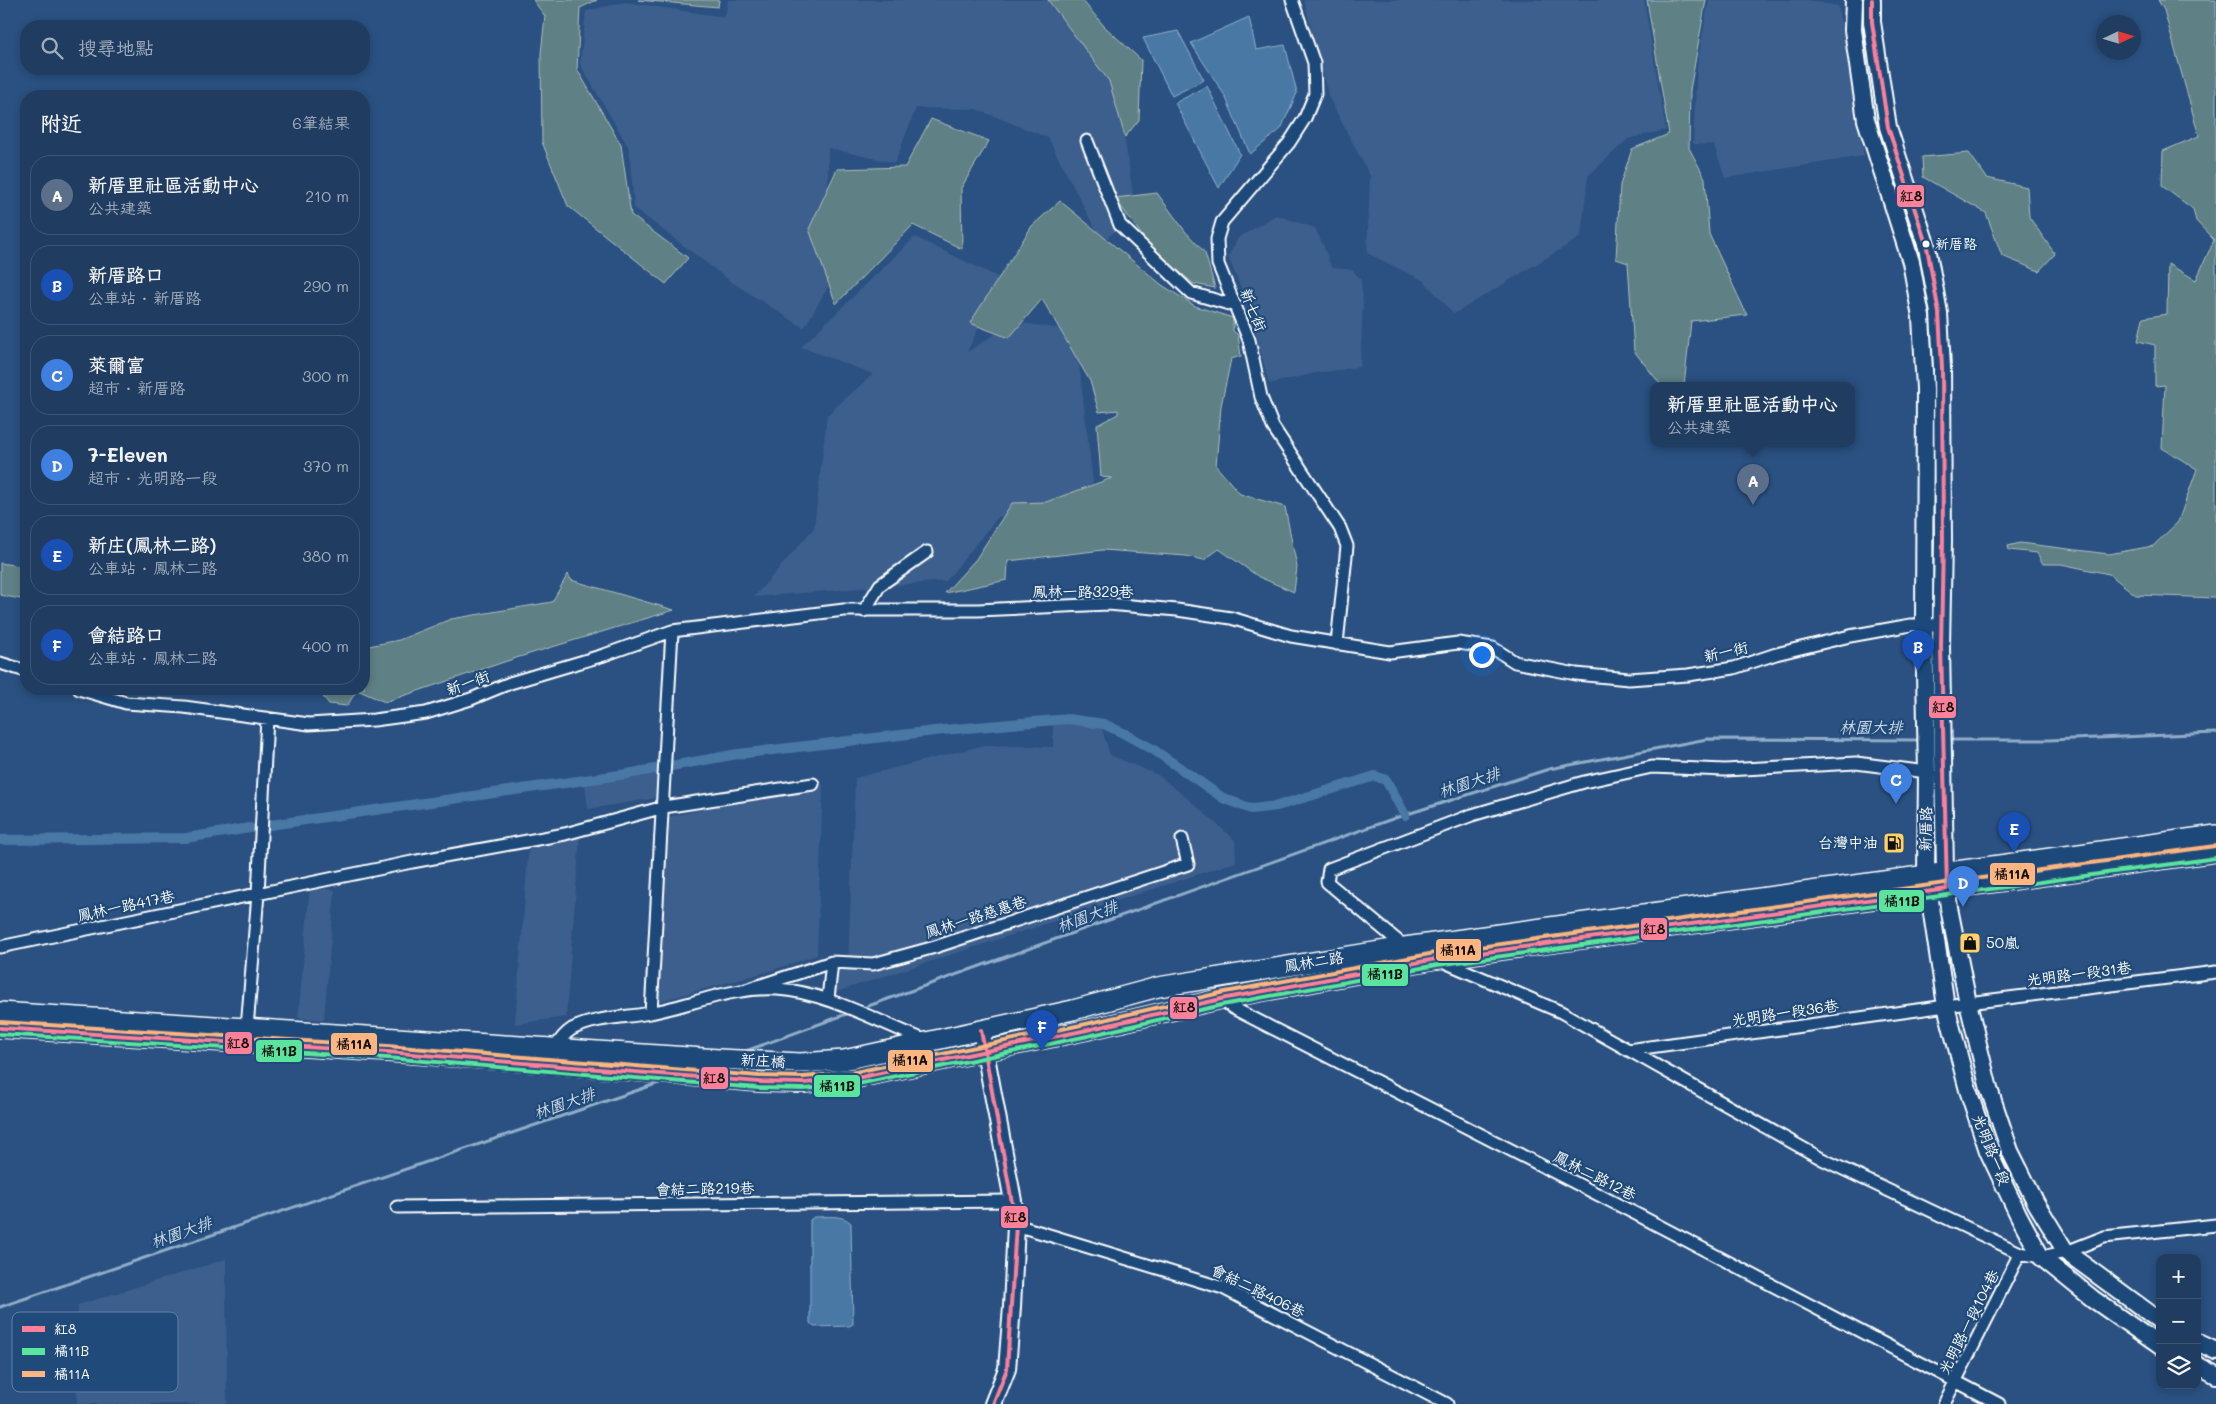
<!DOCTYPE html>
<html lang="zh-TW">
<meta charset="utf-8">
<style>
:root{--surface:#203d61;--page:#2d486a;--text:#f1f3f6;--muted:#a2aebd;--line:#3d5676;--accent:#ea580c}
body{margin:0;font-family:Mali,"LXGW WenKai TC",sans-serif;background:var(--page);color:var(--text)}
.controls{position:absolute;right:15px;bottom:15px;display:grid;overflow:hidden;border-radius:10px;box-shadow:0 2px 8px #0003}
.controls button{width:45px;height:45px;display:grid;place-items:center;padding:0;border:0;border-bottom:1px solid var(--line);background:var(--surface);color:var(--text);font:25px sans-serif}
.compass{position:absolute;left:2096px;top:15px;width:45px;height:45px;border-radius:50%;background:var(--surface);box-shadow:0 2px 8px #0003;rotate:86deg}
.you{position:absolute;left:1481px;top:654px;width:18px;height:18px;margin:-12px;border:4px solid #fff;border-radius:50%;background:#1a73e8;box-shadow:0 0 0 8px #1a73e833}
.badge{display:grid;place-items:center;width:32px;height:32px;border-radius:50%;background:var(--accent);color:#fff;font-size:16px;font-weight:700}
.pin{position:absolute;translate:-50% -41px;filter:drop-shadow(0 1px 2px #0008)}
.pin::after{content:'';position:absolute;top:26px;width:18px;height:15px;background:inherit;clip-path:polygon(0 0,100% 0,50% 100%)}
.popup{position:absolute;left:1650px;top:382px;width:205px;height:65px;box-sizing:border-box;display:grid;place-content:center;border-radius:10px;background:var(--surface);filter:drop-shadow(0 1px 4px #0005);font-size:16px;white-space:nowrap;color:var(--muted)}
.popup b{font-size:19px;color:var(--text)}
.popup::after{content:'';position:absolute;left:50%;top:100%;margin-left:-10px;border:10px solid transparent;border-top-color:var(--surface)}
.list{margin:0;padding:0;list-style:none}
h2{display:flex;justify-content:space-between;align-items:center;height:65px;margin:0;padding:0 20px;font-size:21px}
h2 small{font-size:16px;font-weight:400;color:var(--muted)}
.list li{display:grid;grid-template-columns:32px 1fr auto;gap:15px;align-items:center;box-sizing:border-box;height:80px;margin:0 10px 10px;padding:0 10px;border:1px solid var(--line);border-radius:20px}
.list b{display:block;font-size:19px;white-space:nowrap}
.list p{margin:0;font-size:16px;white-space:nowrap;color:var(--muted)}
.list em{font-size:16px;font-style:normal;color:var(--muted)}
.icon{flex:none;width:28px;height:28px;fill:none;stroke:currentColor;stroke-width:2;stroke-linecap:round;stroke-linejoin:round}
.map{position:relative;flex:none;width:2216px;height:1404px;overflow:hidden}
.search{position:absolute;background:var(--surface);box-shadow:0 2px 8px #0003;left:20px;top:20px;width:350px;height:55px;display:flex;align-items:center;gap:12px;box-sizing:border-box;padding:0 18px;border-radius:20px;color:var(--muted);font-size:19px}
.panel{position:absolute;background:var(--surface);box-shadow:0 2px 8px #0003;left:20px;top:90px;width:350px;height:605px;border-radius:20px}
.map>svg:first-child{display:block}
.built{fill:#3d5e8d}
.green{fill:#5f8084;stroke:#afc0c2}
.water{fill:#4878a5;stroke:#91aec9}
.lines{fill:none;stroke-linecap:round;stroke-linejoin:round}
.stream{stroke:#91aec9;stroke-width:3}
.canal{stroke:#4878a5;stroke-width:10}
.street-casing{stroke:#fff;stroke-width:15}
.secondary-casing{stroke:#fff;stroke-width:20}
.primary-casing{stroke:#fff;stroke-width:22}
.street{stroke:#1f4a7a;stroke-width:11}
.secondary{stroke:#1f4a7a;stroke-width:16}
.primary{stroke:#1f4a7a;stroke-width:19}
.bus-1-casing{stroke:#1f4a7a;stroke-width:8}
.bus-2-casing{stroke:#1f4a7a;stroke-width:8}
.bus-3-casing{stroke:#1f4a7a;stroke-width:8}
.bus-1{stroke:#ff8098;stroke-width:4}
.bus-2{stroke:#5ae49d;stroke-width:4}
.bus-3{stroke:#ffb580;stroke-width:4}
.bus-dot{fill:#fff;stroke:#1f4a7a;stroke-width:2}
.labels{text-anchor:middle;stroke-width:4.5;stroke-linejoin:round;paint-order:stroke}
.bus-label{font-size:14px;fill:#fff;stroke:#1f4a7a;text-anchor:start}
.street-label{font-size:15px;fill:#fff;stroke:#1f4a7a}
.poi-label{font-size:15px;fill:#fff;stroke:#1f4a7a;text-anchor:end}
.water-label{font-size:16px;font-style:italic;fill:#d1dde8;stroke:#1f4a7a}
.key{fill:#1f4a7a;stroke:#6280a2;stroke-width:1}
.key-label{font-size:14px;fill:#fff}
.line-badge{stroke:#1f4a7a;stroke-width:2}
.pale-badge-label{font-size:14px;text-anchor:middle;font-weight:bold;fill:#111}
</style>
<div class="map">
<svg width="2216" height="1404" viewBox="0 0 2216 1404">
<rect width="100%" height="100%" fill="#2a5181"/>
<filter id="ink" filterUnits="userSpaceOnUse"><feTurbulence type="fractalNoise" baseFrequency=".02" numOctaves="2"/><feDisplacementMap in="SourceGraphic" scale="10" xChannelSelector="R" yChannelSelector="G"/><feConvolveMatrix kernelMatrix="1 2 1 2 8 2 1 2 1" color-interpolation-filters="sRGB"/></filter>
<g filter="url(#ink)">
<!-- built -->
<path class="built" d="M728 0H1059L1115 75 1136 214 1102 242 1048 138 976 109 916 108 895 163 828 148V287L804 328 730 281 634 208 629 148 580 64 586 11 625 2 725 17Z
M1304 0H1644L1666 130 1628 139 1588 176 1581 237 1454 314 1424 281 1367 253 1370 176 1329 98Z
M1709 0H1808L1838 6 1864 156 1725 178 1714 145 1693 144 1697 65Z
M1276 215 1315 228 1324 247 1331 267 1352 270 1361 279 1363 304 1360 367 1316 373 1269 384 1249 307 1228 257 1238 238Z
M915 237 1002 279 967 352 1014 322 1075 331 1095 498 998 517 946 581 754 597 814 528 827 415 873 374 801 347Z
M1053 718 1099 719 1110 755 1158 775 1187 798 1235 840 1236 862 833 993 830 973 848 966 855 778 985 745 1053 747Z
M657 766V798L588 809 584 776Z
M823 784 817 955 770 971 650 1004 663 818Z
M580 836 566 1017 515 1024 529 843Z
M310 887 335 890 324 1020 298 1018Z
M226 1259 227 1404H77L78 1305Z"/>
<!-- green -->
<path class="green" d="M533 0H597L580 8 577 69 621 145 631 215 688 258 666 284 568 206 542 142 541 54 545 16Z
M638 0H719L718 7Z
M1048 0H1082L1104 26 1141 60 1139 120 1125 137 1109 81Z
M1647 0H1706L1690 90 1689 148 1705 178 1709 234 1747 315 1691 321 1684 386 1661 385 1634 351 1628 263 1616 259 1620 185 1632 149 1669 134Z
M2158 0H2216V598L2136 595 2109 574 2061 564H2043L2037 553 2009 550 2008 546 2020 543 2109 554 2153 546 2178 522 2197 469 2162 448 2165 385 2155 386V345L2138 341 2143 318 2167 314 2168 264 2196 280 2214 240 2196 221 2193 209 2162 186 2163 151 2199 136 2164 10Z
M931 119 989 141 961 188 962 249 913 225 836 304 809 229 837 169 905 167Z
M1969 153 1987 178 2027 187 2029 217 2055 254 2039 271 2002 256 1986 213 1923 177 1922 157Z
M1157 193 1185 231 1205 253 1215 288 1194 284 1151 248 1115 198Z
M1060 201 1162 285 1195 306 1233 318V331L1238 335 1241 356 1231 359 1221 406 1216 466 1240 494 1285 507 1297 567 1294 592 1259 577 1219 549 1204 560 1186 556 1103 550 1008 561 1007 580 945 593 976 559 1012 503 1046 502 1112 478 1101 477 1097 425 1118 414V410L1099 412 1090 381 1042 299 1009 338 970 323 1032 226Z
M0 563 26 567V600L0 595Z
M568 574 571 580 674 610 516 658 385 702 357 690 347 706 329 704 317 689H364V647L399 640 451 619 552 602Z"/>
<!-- water -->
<path class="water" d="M1249 17 1256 50 1285 45 1297 93 1281 129 1250 154 1225 96 1191 43Z
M1178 31 1204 80 1172 96 1143 38Z
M1207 86 1240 154 1219 188 1175 103Z
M814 1217C826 1217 842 1214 851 1223L853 1324 849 1326 814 1327 810 1323V1220Z"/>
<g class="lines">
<!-- stream -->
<path class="stream" d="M1947 740H2049L2216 733
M860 1009 1395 818 1549 769 1707 739 1921 740
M743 1052 852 1012
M0 1307 662 1082"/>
<!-- canal -->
<path class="canal" d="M263 826 627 774 738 754 943 730 1068 719 1104 724 1125 734 1154 750 1223 798 1251 809 1277 806 1375 776 1386 780 1405 815
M0 840 186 838 250 828"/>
<!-- street casing -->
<g class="street-casing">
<path id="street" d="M1292 0 1314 63 1315 94 1305 118 1289 143 1222 222 1217 239 1218 264 1249 340 1261 397 1273 427 1340 528 1347 546 1337 644
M1087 141 1120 225 1191 293 1236 306
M864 611 880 585 927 552
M0 663 26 671
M79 689 126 703 184 707 309 724 374 720 426 713 471 699 510 683 604 655 672 631 844 610H978L1108 604 1177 610 1231 618 1291 636 1390 652 1458 643 1493 648 1515 662 1576 674 1629 679 1688 675 1734 668 1776 654 1850 636 1911 625H1942
M0 947 412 862 565 834 664 807 813 784
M1405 947 1327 882 1329 869 1472 815 1584 782 1652 767 1725 770 1856 763 1927 772
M1440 960 1561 1012 1822 1159 2020 1253 2041 1257 2066 1252 2104 1237 2216 1225
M746 990 832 962 873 964 935 947 1188 864 1182 839
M828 999 832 962
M1221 999 1233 1008 1642 1217 1999 1404
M651 1013 672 631
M247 1028 258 894 267 718
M555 1049C559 1041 564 1034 572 1029 596 1017 624 1018 650 1013 691 1005 734 986 777 989 827 992 880 1023 927 1041
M1628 1050 1968 1003 2216 972
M397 1207 1013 1201
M1016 1225 1223 1288 1447 1404
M1944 1404 2020 1253"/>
</g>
<!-- secondary casing -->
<g class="secondary-casing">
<path id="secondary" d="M1854 0 1853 30 1866 120 1911 262 1921 317 1925 389 1924 624 1927 772 1926 874 1946 1006 1968 1090 1988 1151 2018 1214 2041 1257 2093 1299 2160 1346
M1872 0V22L1888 127 1927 247 1939 313 1942 367 1943 541 1941 646 1945 871 1949 908 1968 1003 1989 1089 2010 1151 2036 1203 2066 1252 2160 1321
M981 1030 1013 1201 1016 1225 1012 1307 1007 1369 993 1404
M2197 1342 2216 1351
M2197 1365 2216 1375"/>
</g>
<!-- primary casing -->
<g class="primary-casing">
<path id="primary" d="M0 1012 719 1059 800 1063 844 1060 1073 1010 1158 987 1405 947 2216 835
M0 1028 387 1052 553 1064 759 1082 803 1083 852 1079 1087 1030 1221 999 1436 959 2216 852"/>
</g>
<!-- street -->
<use href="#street" class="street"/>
<!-- secondary -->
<use href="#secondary" class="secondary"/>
<!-- primary -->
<use href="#primary" class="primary"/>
<!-- bus-1 casing -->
<g class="bus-1-casing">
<path id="bus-1" d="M0 1028 387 1052 759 1082 803 1083 852 1079 1087 1030 1221 999 1436 959 1947 889 1941 646 1943 541 1942 367 1939 313 1927 247 1888 127 1872 22V0
M981 1030 1016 1225 1007 1369 993 1404"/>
</g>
<!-- bus-2 casing -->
<g class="bus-2-casing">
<path id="bus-2" d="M0 1034 387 1058 758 1088 804 1089 853 1085 1088 1036 1222 1005 1437 965 2216 858"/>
</g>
<!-- bus-3 casing -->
<g class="bus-3-casing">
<path id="bus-3" d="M0 1022 387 1046 759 1076 803 1077 851 1073 1086 1024 1220 993 1435 953 2215 846"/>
</g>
<!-- bus-1 -->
<use href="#bus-1" class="bus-1"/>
<!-- bus-2 -->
<use href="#bus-2" class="bus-2"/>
<!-- bus-3 -->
<use href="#bus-3" class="bus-3"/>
</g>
</g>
<!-- icons -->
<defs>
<g id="fuel-square" transform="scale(1.125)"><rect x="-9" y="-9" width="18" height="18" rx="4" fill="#ffd166" stroke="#1f4a7a"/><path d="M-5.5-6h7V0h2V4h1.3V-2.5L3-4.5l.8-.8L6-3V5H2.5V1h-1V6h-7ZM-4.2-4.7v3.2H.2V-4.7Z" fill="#111"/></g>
<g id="shop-square" transform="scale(1.125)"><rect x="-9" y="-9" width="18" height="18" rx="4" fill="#ffd166" stroke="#1f4a7a"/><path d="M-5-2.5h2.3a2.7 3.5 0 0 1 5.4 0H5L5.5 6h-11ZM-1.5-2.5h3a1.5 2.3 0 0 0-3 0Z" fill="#111"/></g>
</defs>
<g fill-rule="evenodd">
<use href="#fuel-square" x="1894" y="843"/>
<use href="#shop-square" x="1970" y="943"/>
</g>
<!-- markers -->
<circle class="bus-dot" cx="1926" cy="244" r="4.5"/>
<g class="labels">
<!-- bus labels -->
<g class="bus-label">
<text x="1935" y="249">新厝路</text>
</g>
<!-- street labels -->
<g class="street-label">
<text transform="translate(1253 310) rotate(68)" y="5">新七街</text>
<text x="1083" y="597">鳳林一路329巷</text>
<text transform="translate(1726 652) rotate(-13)" y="5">新一街</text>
<text transform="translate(468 683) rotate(-20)" y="5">新一街</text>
<text transform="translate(1926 829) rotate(-89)" y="5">新厝路</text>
<text transform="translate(126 906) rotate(-12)" y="5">鳳林一路417巷</text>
<text transform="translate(976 917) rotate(-18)" y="5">鳳林一路慈惠巷</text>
<text transform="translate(1314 962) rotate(-9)" y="5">鳳林二路</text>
<text transform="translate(2079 974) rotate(-7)" y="5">光明路一段31巷</text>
<text transform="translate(1785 1013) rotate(-8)" y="5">光明路一段36巷</text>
<text transform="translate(763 1061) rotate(3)" y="5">新庄橋</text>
<text transform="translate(1991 1150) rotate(68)" y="5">光明路一段</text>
<text transform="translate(1595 1176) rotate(27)" y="5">鳳林二路12巷</text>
<text transform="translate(705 1189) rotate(-1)" y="5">會結二路219巷</text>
<text transform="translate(1258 1291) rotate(26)" y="5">會結二路406巷</text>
<text transform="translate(1969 1322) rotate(-63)" y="5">光明路一段104巷</text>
</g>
<!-- poi labels -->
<g class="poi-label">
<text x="1878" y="848">台灣中油</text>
<text x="1986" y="948" text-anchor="start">50嵐</text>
</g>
<!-- water labels -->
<g class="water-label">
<text x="1871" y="733">林園大排</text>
<text transform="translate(1469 782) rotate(-18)" y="6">林園大排</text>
<text transform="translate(1087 916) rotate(-20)" y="6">林園大排</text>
<text transform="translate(564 1103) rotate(-19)" y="6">林園大排</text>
<text transform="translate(181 1232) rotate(-19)" y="6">林園大排</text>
</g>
</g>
<!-- legend -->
<rect x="12" y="1312" width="166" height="80" rx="8" class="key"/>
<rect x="22" y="1326" width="23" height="6" fill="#ff8098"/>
<rect x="22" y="1348" width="23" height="7" fill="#5ae49d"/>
<rect x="22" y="1371" width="23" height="6" fill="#ffb580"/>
<g class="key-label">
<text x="54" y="1334">紅8</text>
<text x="54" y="1356">橘11B</text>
<text x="54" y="1379">橘11A</text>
</g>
<g class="line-badge">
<rect x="1896" y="184" width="29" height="24" rx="5" fill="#ff8098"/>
<rect x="1928" y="695" width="29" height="24" rx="5" fill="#ff8098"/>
<rect x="1989" y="862" width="47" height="24" rx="5" fill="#ffb580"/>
<rect x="1878" y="889" width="47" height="24" rx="5" fill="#5ae49d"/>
<rect x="1640" y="917" width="28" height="24" rx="5" fill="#ff8098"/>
<rect x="1435" y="938" width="47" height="24" rx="5" fill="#ffb580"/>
<rect x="1361" y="963" width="48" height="24" rx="5" fill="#5ae49d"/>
<rect x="1169" y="996" width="29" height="24" rx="5" fill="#ff8098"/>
<rect x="224" y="1031" width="29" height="24" rx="5" fill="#ff8098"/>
<rect x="330" y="1032" width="48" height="24" rx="5" fill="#ffb580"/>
<rect x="255" y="1039" width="48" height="24" rx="5" fill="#5ae49d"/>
<rect x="887" y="1049" width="47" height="24" rx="5" fill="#ffb580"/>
<rect x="700" y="1066" width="29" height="24" rx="5" fill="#ff8098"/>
<rect x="813" y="1074" width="48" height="24" rx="5" fill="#5ae49d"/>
<rect x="1000" y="1205" width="29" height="24" rx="5" fill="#ff8098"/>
</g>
<g class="pale-badge-label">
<text x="1911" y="201">紅8</text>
<text x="1943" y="712">紅8</text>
<text x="2012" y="879">橘11A</text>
<text x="1902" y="906">橘11B</text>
<text x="1654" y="934">紅8</text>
<text x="1458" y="955">橘11A</text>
<text x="1385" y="979">橘11B</text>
<text x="1184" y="1012">紅8</text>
<text x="238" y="1048">紅8</text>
<text x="354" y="1049">橘11A</text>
<text x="279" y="1056">橘11B</text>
<text x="910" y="1065">橘11A</text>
<text x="714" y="1083">紅8</text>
<text x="837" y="1091">橘11B</text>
<text x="1015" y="1222">紅8</text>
</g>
</svg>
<div class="controls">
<button>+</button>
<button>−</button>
<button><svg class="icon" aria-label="layers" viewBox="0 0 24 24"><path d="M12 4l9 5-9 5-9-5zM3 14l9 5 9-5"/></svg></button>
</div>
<svg class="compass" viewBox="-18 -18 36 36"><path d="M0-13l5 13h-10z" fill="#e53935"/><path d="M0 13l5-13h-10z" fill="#a2aebd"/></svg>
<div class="you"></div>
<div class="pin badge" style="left:1753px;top:505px;background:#5c6f8a">A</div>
<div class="popup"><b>新厝里社區活動中心</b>公共建築</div>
<div class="pin badge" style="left:1918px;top:671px;background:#1a4fb4">B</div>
<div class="pin badge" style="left:1896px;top:804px;background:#3f7fe0">C</div>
<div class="pin badge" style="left:1963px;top:907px;background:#3f7fe0">D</div>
<div class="pin badge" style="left:2014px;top:853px;background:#1a4fb4">E</div>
<div class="pin badge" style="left:1042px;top:1051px;background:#1a4fb4">F</div>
<div class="search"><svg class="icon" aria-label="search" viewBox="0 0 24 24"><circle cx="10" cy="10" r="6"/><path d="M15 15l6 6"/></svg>搜尋地點</div>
<section class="panel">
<h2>附近<small>6筆結果</small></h2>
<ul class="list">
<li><span class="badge" style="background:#5c6f8a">A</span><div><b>新厝里社區活動中心</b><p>公共建築</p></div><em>210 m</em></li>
<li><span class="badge" style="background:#1a4fb4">B</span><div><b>新厝路口</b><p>公車站 · 新厝路</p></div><em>290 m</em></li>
<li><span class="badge" style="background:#3f7fe0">C</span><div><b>萊爾富</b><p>超市 · 新厝路</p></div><em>300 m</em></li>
<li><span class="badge" style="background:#3f7fe0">D</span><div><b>7-Eleven</b><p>超市 · 光明路一段</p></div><em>370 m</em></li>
<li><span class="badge" style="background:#1a4fb4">E</span><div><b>新庄(鳳林二路)</b><p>公車站 · 鳳林二路</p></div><em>380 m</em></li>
<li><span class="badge" style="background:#1a4fb4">F</span><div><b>會結路口</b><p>公車站 · 鳳林二路</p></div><em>400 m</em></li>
</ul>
</section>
</div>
